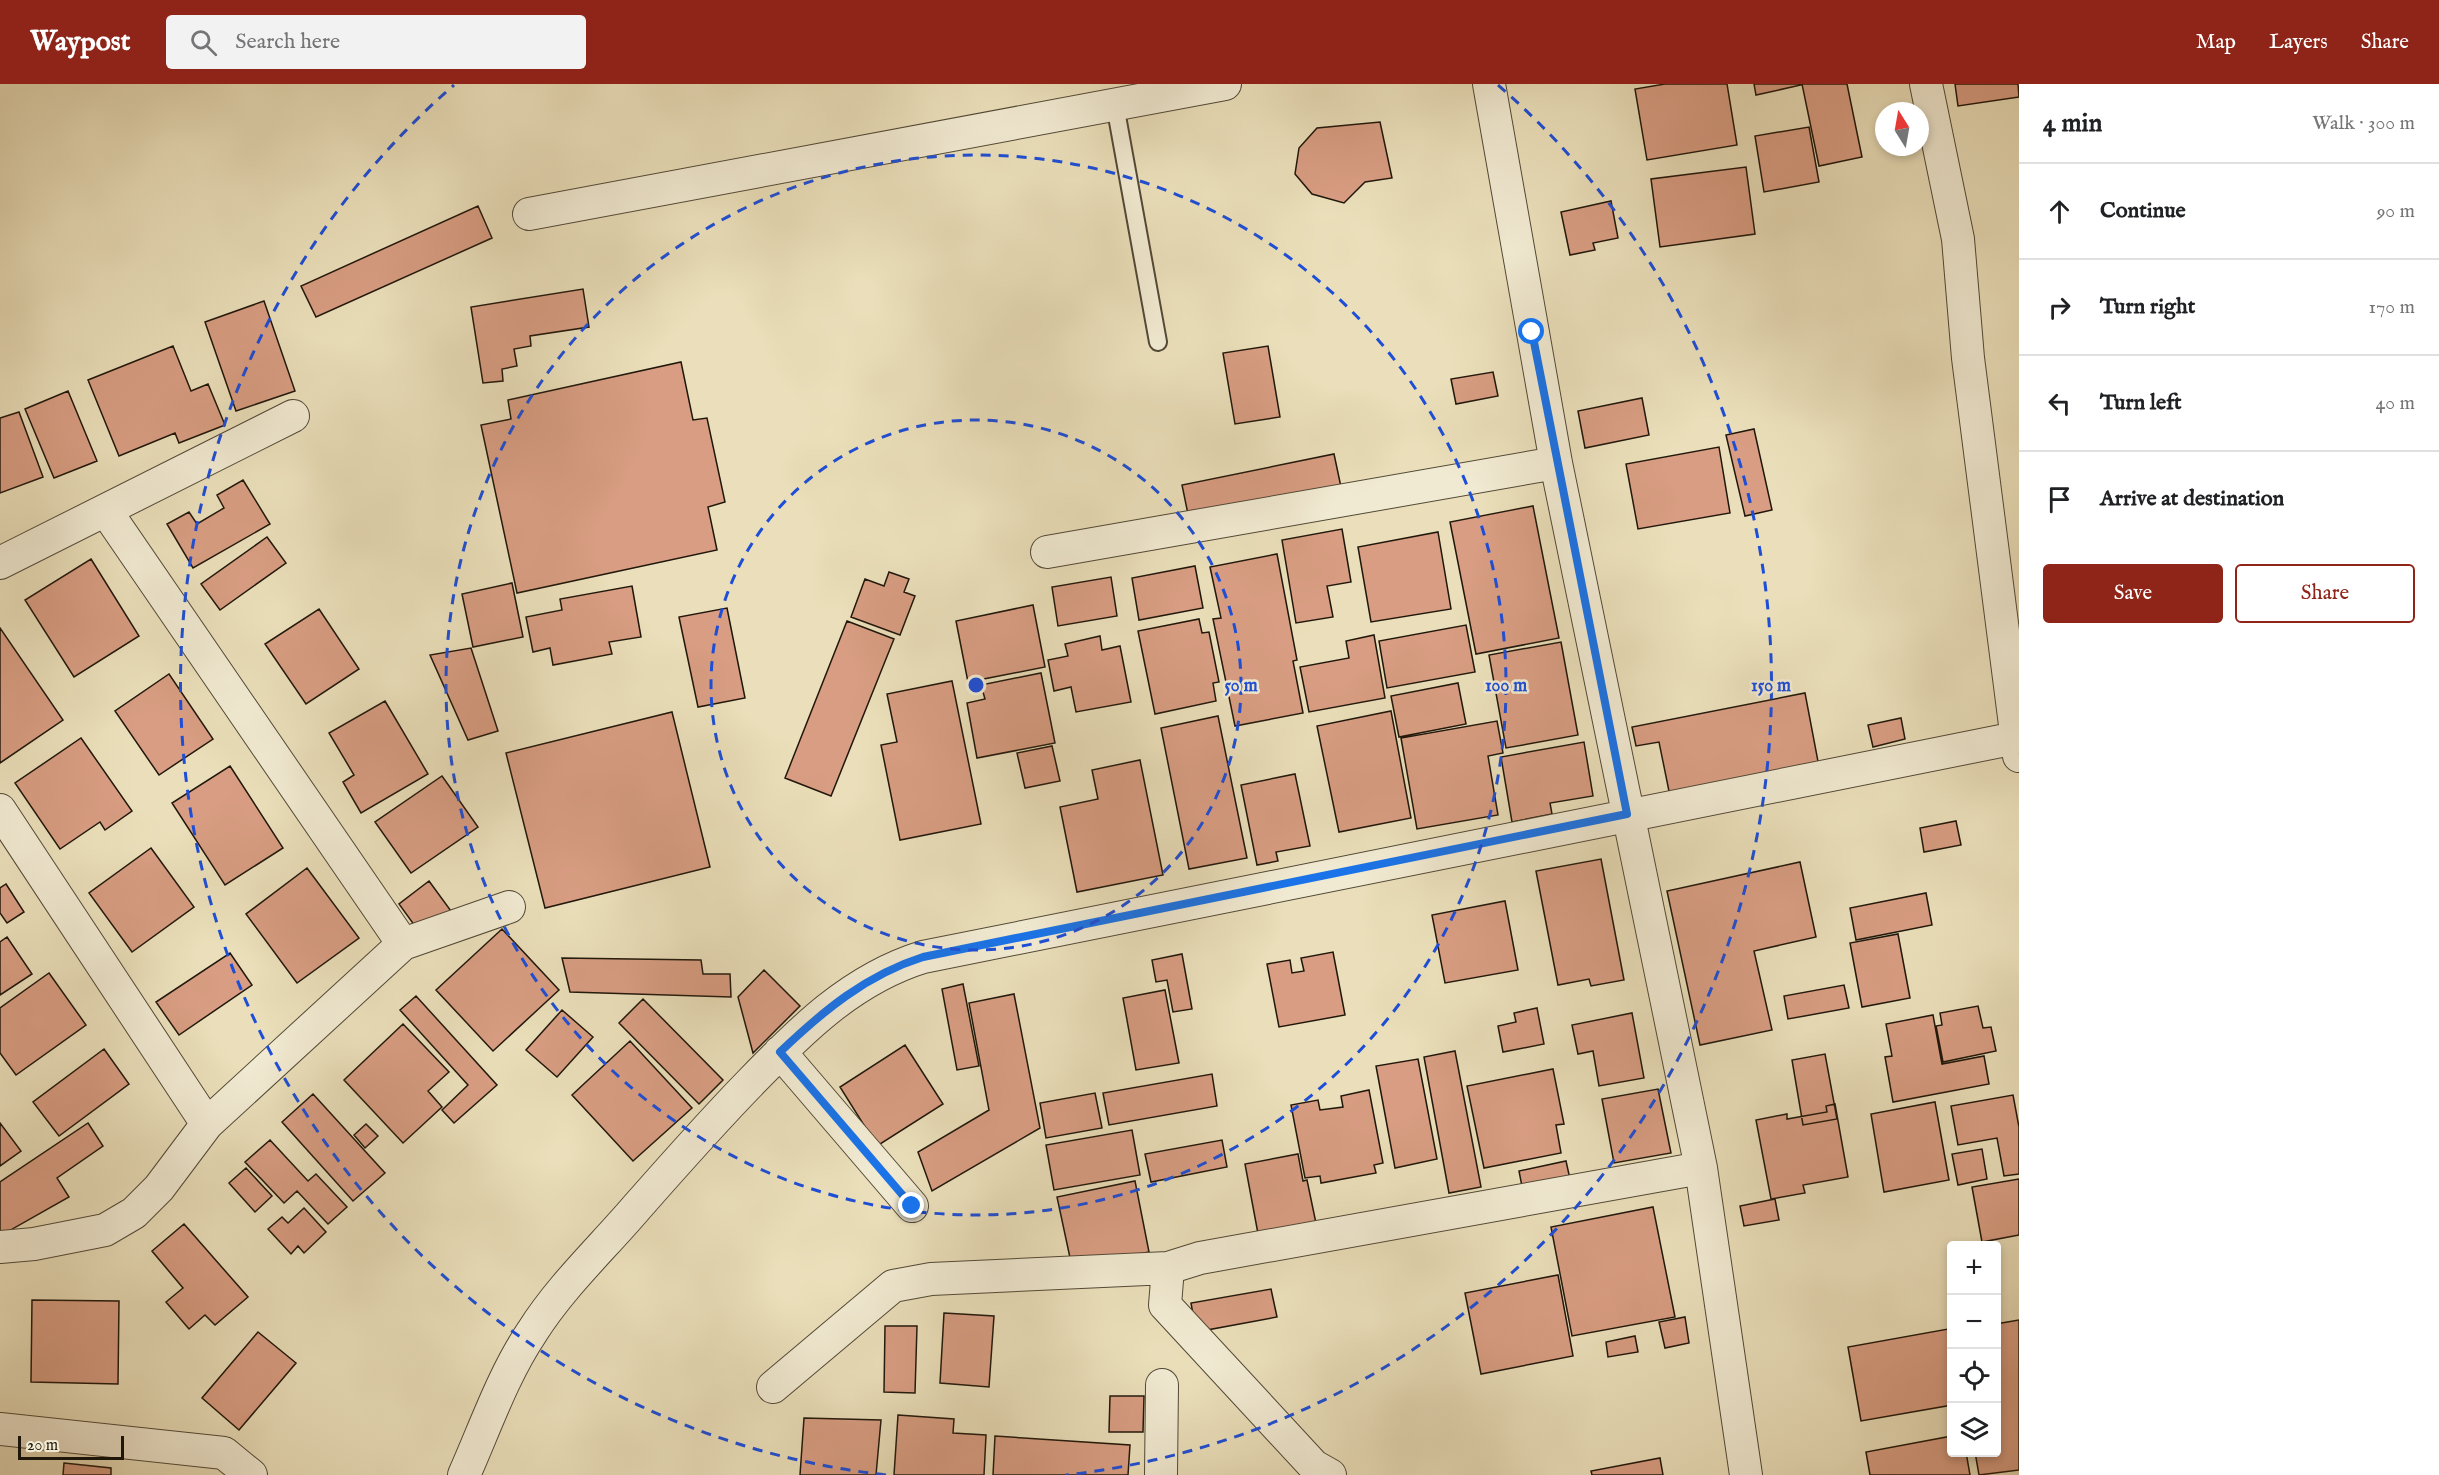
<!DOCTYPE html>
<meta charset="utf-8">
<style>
:root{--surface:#fff;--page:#f2f2f2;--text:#202124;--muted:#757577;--line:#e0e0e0;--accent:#8f2418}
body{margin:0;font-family:"IM FELL English",serif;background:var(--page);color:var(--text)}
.controls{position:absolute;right:18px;bottom:18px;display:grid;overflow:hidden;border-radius:6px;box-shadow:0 3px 9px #0003}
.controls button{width:54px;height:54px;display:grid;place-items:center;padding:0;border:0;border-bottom:2px solid var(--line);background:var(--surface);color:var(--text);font:30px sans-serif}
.compass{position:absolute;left:1875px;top:18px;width:54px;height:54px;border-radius:50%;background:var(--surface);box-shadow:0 3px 9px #0003;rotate:349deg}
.scale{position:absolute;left:18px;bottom:15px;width:106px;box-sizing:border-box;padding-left:6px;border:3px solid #20170b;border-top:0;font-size:16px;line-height:21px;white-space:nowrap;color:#20170b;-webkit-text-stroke:4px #f1ead2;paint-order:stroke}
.stop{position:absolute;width:18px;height:18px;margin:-14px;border:4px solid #1a73e8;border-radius:50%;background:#fff}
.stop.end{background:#1a73e8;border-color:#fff;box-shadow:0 2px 6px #0008}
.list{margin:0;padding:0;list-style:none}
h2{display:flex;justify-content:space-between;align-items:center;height:78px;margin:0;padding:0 24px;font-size:26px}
h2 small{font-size:20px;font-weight:400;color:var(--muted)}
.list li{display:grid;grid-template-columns:39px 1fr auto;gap:18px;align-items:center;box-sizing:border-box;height:96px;padding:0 24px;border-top:2px solid var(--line)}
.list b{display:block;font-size:22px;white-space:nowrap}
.list em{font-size:20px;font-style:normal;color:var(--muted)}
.actions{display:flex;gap:12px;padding:18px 24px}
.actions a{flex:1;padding:14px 0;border:2px solid var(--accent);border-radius:6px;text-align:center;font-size:21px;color:var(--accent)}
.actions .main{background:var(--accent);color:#fff}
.icon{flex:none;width:33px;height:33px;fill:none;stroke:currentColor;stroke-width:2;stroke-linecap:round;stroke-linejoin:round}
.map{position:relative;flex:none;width:2019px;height:1391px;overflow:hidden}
header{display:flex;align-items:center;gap:36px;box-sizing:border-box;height:84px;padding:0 30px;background:var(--accent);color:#fff}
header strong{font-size:28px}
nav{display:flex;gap:33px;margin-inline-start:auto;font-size:21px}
.search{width:420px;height:54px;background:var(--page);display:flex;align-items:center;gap:15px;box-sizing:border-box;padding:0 21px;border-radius:6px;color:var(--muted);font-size:22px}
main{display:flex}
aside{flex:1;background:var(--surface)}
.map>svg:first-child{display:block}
.building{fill:#d89d82;stroke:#20170b;stroke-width:1.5}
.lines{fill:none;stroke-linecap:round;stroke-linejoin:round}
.service-casing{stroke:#524937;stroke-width:20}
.minor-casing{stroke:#524937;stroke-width:34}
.service{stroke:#f1ead2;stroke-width:16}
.minor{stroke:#f1ead2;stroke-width:32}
.route{stroke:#1a73e8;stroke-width:8}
.ring{fill:none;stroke:#1d4ed8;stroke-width:3;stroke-dasharray:10 8}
.centre{fill:#1d4ed8;stroke:#f1ead2;stroke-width:3}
.ring-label{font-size:18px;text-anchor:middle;font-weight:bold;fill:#1d4ed8;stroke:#f1ead2;stroke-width:5;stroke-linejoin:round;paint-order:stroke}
</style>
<header>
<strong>Waypost</strong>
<div class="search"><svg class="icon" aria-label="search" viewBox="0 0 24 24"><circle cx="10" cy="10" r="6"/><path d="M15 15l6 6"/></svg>Search here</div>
<nav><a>Map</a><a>Layers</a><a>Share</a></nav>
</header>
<main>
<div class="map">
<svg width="2019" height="1391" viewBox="0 0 2019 1391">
<rect width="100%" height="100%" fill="#eadfba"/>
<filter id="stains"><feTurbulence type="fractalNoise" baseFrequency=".00333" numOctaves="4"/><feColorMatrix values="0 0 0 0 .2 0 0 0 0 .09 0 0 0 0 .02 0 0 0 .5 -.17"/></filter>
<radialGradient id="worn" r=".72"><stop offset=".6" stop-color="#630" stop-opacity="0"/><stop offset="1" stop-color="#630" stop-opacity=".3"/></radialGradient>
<!-- building -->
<path class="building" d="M1665 0H1727L1737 61 1647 76 1635 5Z
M1754 0H1801V1L1756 11Z
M1802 0H1847L1862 73 1819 82Z
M1955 0H2018L2019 13 1958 22Z
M1380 38 1392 94 1365 98 1344 119 1312 110 1295 90 1299 64 1317 44Z
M1809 43 1819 98 1764 108 1755 52Z
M1746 83 1755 150 1660 163 1651 95Z
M1611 117 1618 154 1593 159 1595 166 1570 171 1561 128Z
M478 122 492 154 316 233 301 202Z
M583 205 589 243 530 252 531 262 514 265 517 282 502 285 503 297 483 299 471 223Z
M264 217 295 307 236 327 205 238Z
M173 262 191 307 208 300 225 341 179 359 175 349 119 372 88 296Z
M1268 262 1280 333 1235 340 1223 269Z
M681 278 693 336 707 334 725 418 708 423 717 466 517 509 481 341 511 335 508 316Z
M1493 288 1498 312 1456 320 1451 295Z
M68 307 97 377 54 394 25 325Z
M1642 314 1649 351 1585 364 1578 327Z
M19 328 43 393 0 409V334Z
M1754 345 1772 426 1745 432 1726 351Z
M1719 363 1730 429 1638 445 1626 380Z
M1334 370 1341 403 1189 435 1182 401Z
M243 396 270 440 193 484 167 440 189 428 197 440 224 424 217 411Z
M1533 422 1559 554 1476 570 1450 438Z
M1342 445 1351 498 1327 502 1333 533 1296 539 1282 456Z
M1438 448 1451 525 1371 538 1358 463Z
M267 453 286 479 220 526 201 500Z
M1277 470 1297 576 1293 577 1303 629 1235 642 1213 535 1221 534 1210 483Z
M91 475 139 552 74 593 25 516Z
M1195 482 1203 524 1139 536 1132 494Z
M889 488 909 495 904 508 915 512 900 551 851 533 865 495 884 502Z
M1111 493 1117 532 1058 542 1052 503Z
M512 499 523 553 473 563 462 510Z
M632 502 641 553 609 558 612 570 553 581 550 564 533 568 526 533 562 526 560 515Z
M1033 521 1045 583 968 598 956 537Z
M727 524 745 614 698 623 679 533Z
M319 525 359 585 306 620 265 560Z
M1199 535 1202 549 1209 548 1219 598 1213 599 1216 617 1155 630 1138 547Z
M847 537 894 555 831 712 785 694Z
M1466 541 1475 588 1387 604 1379 557Z
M0 544 63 636 0 679Z
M1374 551 1385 614 1309 628 1300 583 1349 574 1346 557Z
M1100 552 1102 566 1120 562 1131 618 1076 628 1071 603 1054 607 1048 576 1068 572 1065 560Z
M1561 558 1578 651 1506 664 1489 571Z
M471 564 498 647 468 656 430 571Z
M1041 589 1055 659 977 674 967 619 985 615 981 601Z
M169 590 213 655 159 691 115 627Z
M952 597 981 740 900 756 881 661 897 658 887 610Z
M1458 599 1466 640 1399 653 1391 612Z
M1805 609 1820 688 1671 717 1659 658 1636 662 1632 643Z
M385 617 428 690 361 729 343 698 354 691 329 649Z
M1391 627 1411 734 1339 748 1317 642Z
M672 628 710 783 545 824 506 669Z
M1218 632 1247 774 1189 785 1161 644Z
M1901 634 1905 655 1873 663 1868 641Z
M1497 637 1503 669 1488 672 1498 731 1417 745 1401 654Z
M81 654 132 727 105 746 100 738 60 765 15 699Z
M1584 658 1593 712 1550 719 1552 730 1512 738 1501 673Z
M1052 662 1060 697 1025 704 1017 669Z
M1140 676 1163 791 1077 808 1060 723 1098 715 1092 686Z
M230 682 283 764 225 801 172 719Z
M1295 690 1310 762 1276 768 1278 777 1257 781 1241 701Z
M442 692 478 743 411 789 375 738Z
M1956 737 1961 761 1924 768 1920 744Z
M151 764 194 823 132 868 89 809Z
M1601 775 1624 896 1591 902 1589 895 1558 901 1536 787Z
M1800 778 1816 853 1754 867 1772 946 1700 961 1667 807Z
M307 784 359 854 297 899 246 830Z
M429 797 451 827 420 849 399 820Z
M6 800 24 828 7 839 0 829V804Z
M1926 809 1932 841 1856 856 1850 824Z
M1505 817 1518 886 1445 899 1432 831Z
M502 845 559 906 493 967 436 906Z
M1898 850 1910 914 1862 923 1850 859Z
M7 853 32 890 0 911V858Z
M1333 868 1345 931 1279 943 1267 880 1290 876 1292 889 1304 887 1301 874Z
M230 869 252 901 179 951 156 918Z
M1182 870 1192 925 1173 928 1167 896 1156 898 1152 876Z
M562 874 701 876 703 890H730L731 913 570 908Z
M764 886 800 922 753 969 738 913Z
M49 889 86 941 16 991 0 969V924Z
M963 900 979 982 957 986 942 905Z
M1844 901 1849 924 1788 935 1784 912Z
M1165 906 1179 979 1136 986 1123 914Z
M1014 910 1040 1044 932 1107 918 1068 989 1026 969 919Z
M416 912 497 1001 454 1039 442 1026 468 1001 400 926Z
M643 915 723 996 699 1020 619 939Z
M1978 922 1983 944 1991 943 1996 967 1943 978 1936 942 1942 941 1940 929Z
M1537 924 1544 960 1503 968 1498 942 1516 938 1514 929Z
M562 926 593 953 557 993 526 966Z
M1632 929 1644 994 1599 1002 1593 967 1578 970 1572 941Z
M1933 931 1942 980 1984 972 1989 1000 1893 1018 1885 973 1892 972 1886 940Z
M403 940 449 988 428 1007 442 1023 403 1059 344 996Z
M630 957 692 1024 633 1077 572 1011Z
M905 961 943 1020 877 1062 840 1003Z
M104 965 129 1000 59 1052 33 1018Z
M1455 967 1481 1103 1449 1109 1424 973Z
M1825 970 1837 1035 1803 1041 1792 976Z
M1418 975 1437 1075 1395 1084 1376 982Z
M1553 985 1564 1040 1556 1041 1561 1069 1484 1084 1467 1002Z
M1212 990 1217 1022 1109 1041 1103 1009Z
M1658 1005 1671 1069 1614 1079 1602 1015Z
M1369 1006 1383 1079 1374 1081 1376 1089 1321 1099 1320 1092 1305 1094 1291 1021 1318 1016 1320 1026 1343 1023 1341 1012Z
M1095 1009 1102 1044 1046 1054 1040 1019Z
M313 1010 385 1089 353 1117 282 1038Z
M2013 1011 2019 1043V1090L2004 1092 1997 1054 1958 1061 1951 1022Z
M1935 1018 1949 1096 1884 1108 1871 1030Z
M1835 1020 1848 1093 1803 1101 1805 1109 1771 1115 1756 1036 1787 1030V1035L1827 1028 1826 1022Z
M0 1039 21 1067 0 1082Z
M88 1039 103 1062 57 1094 69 1113 0 1152V1098Z
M366 1040 378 1052 365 1064 354 1051Z
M1132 1046 1140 1091 1054 1106 1046 1061Z
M270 1056 308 1097 316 1090 347 1123 328 1140 297 1107 284 1119 245 1078Z
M1222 1056 1227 1083 1151 1098 1145 1070Z
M1982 1065 1987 1095 1958 1101 1952 1070Z
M1298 1070 1303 1097 1307 1096 1317 1144 1259 1155 1245 1080Z
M1566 1077 1572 1104 1524 1113 1519 1087Z
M246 1084 272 1112 255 1128 229 1099Z
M2019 1095V1151L1982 1158 1972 1103Z
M1135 1097 1149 1168 1072 1183 1057 1113Z
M1775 1115 1779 1136 1744 1142 1740 1122Z
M1653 1123 1675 1233 1572 1252 1551 1143Z
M304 1124 326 1148 304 1169 298 1162 291 1170 268 1145 282 1133 288 1139Z
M184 1140 248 1213 215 1241 205 1231 189 1245 166 1218 183 1204 152 1167Z
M1558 1191 1573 1272 1481 1290 1465 1209Z
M1271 1205 1277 1233 1196 1248 1191 1219Z
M32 1216 119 1217 118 1300 31 1298Z
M944 1229 994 1232 989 1303 940 1299Z
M1685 1233 1689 1259 1665 1264 1659 1238Z
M2019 1236V1386L1979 1391 1975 1368H1996V1240Z
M885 1242H917L915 1309 884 1308Z
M1948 1245 1952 1263V1321L1861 1337 1848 1263Z
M258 1248 296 1279 239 1346 202 1314Z
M1635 1252 1638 1268 1608 1273 1606 1258Z
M1110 1312H1144L1143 1348H1109Z
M898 1331 954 1335 953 1349 986 1351 984 1391H894Z
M804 1334 881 1336 876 1391H800Z
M995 1352 1130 1361 1128 1391H993Z
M1952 1352V1368H1966L1970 1391H1870L1866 1368Z
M1660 1374 1663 1391H1592L1591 1387Z
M64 1379 111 1384V1391H63Z"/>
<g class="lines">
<!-- service casing -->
<g class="service-casing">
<path id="service" d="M1115 21 1158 258"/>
</g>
<!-- minor casing -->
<g class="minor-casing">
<path id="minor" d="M1489 0 1556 379 1701 1084 1746 1391
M1926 0 1958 155 1968 274 2019 672
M529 130 1225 0
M106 427 403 860
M1047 468 1556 379
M0 479 293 332
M0 726 207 1040
M780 968 912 1122
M0 1163 34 1160 105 1146 134 1129 159 1104 207 1040 403 860 509 823
M773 1303 893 1202 931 1195 1168 1184
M0 1345 224 1369 251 1391
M464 1391C485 1344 503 1291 532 1248 561 1202 602 1164 637 1123 674 1081 711 1039 750 999 801 946 852 895 923 873L2016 654
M1161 1391 1162 1301
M1330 1391 1314 1382 1165 1221 1168 1184 1200 1174 1701 1084"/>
</g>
<!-- service -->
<use href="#service" class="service"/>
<!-- minor -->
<use href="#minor" class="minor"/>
</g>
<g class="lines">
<!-- route -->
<path class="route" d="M912 1122 780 968C823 927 866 891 923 873L1627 730 1532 248"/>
</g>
<!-- distance rings -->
<g class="ring">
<circle cx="976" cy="601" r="265"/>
<circle cx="976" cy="601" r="530"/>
<path d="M886 1391A795 795 0 0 1 454 1M1498 1A795 795 0 0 1 1066 1391"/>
</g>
<circle cx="976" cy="601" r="9" class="centre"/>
<g class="ring-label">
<text x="1241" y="607">50 m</text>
<text x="1506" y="607">100 m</text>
<text x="1771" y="607">150 m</text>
</g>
<rect width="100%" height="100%" filter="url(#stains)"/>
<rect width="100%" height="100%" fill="url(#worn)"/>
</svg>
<div class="controls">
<button>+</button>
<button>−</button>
<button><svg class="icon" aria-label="locate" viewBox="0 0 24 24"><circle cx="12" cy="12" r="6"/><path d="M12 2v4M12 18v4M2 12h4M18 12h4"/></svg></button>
<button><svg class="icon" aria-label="layers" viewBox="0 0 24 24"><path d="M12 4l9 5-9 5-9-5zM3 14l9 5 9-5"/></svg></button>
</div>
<svg class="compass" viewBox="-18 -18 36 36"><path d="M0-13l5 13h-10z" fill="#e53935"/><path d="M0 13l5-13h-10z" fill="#757577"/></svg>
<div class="scale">20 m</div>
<div class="stop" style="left:1532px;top:248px"></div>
<div class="stop end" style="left:912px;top:1122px"></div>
</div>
<aside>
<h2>4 min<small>Walk · 300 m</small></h2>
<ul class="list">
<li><svg class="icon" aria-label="ahead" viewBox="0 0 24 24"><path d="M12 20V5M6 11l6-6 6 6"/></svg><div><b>Continue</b></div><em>90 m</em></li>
<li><svg class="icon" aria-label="right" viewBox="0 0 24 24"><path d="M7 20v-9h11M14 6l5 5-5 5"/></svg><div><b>Turn right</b></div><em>170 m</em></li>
<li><svg class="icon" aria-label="left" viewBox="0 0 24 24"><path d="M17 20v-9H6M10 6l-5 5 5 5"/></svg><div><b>Turn left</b></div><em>40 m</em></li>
<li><svg class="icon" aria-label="arrive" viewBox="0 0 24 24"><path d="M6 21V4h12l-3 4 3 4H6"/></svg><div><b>Arrive at destination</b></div></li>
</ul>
<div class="actions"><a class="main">Save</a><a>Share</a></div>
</aside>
</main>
